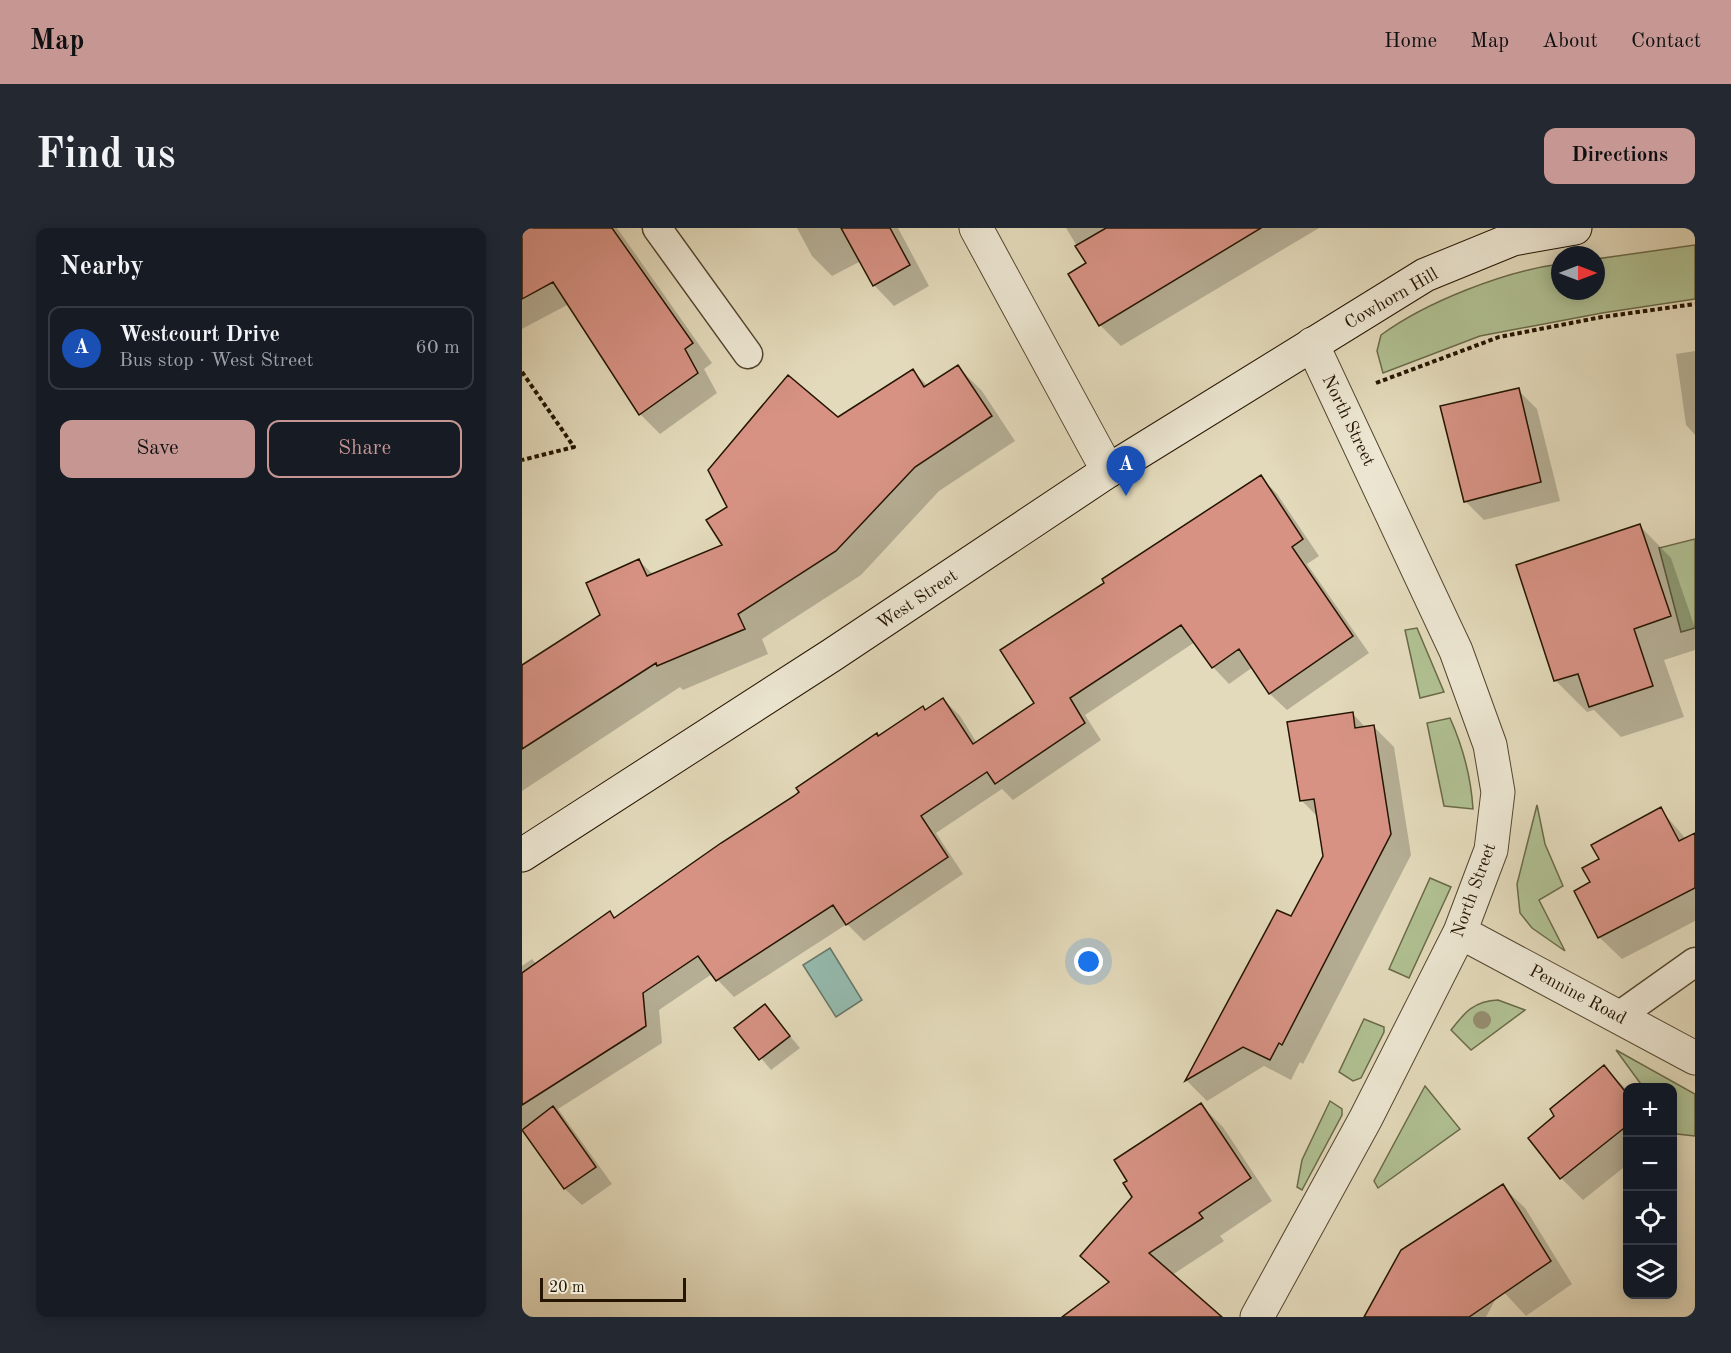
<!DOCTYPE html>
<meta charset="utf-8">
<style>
:root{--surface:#171b24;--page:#242831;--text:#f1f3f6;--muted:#9ea1a6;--line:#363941;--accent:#c59692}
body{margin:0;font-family:"Old Standard TT",serif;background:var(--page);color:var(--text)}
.controls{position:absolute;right:18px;bottom:18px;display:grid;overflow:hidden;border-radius:12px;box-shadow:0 3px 15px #0003}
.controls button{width:54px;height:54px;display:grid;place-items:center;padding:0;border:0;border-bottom:2px solid var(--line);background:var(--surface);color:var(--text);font:30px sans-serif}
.compass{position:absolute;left:1029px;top:18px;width:54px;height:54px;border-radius:50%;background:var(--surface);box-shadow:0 3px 15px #0003;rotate:90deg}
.scale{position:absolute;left:18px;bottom:15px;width:146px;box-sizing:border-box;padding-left:6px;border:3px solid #241400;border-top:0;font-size:16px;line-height:21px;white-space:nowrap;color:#241400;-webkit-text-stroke:4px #ede7d3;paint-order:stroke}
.you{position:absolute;left:567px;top:734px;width:21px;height:21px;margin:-15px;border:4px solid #fff;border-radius:50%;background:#1a73e8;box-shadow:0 0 0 9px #1a73e833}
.badge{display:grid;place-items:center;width:39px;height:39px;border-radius:50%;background:var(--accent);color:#fff;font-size:20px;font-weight:700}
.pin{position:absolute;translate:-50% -50px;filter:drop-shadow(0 2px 3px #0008)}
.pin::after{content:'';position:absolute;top:32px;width:21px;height:18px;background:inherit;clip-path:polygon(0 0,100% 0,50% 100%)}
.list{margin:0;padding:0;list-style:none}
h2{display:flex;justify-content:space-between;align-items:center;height:78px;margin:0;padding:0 24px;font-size:26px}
h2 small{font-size:20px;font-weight:400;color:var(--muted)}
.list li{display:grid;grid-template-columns:39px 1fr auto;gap:18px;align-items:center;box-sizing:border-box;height:84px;margin:0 12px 12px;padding:0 12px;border:2px solid var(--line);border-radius:12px}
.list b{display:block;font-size:22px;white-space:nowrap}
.list p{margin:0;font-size:20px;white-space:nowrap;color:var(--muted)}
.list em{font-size:20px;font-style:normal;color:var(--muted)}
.actions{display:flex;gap:12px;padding:18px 24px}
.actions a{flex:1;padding:14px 0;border:2px solid var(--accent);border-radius:12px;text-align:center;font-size:21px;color:var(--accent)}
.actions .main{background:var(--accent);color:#111}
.icon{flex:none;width:33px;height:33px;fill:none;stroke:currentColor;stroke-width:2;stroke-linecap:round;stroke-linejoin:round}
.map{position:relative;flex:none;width:1173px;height:1089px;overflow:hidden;border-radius:12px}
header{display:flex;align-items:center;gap:36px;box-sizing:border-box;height:84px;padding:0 30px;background:var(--accent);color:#111}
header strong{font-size:28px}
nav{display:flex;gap:33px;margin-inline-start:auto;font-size:21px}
.intro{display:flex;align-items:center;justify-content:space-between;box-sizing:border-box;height:144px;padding:0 36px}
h1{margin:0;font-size:42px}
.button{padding:15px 27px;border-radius:12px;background:var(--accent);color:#111;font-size:21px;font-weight:700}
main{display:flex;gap:36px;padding:0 36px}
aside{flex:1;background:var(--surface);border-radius:12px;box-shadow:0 3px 15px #0003}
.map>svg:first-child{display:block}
.green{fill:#b0c092;stroke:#6a6a49;stroke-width:1.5}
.water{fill:#95bbaf;stroke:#687869;stroke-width:1.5}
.shadow{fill:#0003}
.building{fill:#d79284;stroke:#241400;stroke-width:1.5}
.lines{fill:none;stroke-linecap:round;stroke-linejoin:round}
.lane-casing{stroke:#54462f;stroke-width:31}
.street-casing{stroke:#54462f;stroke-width:35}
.secondary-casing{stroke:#241400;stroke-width:35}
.path{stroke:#241400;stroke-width:4;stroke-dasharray:4.5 3;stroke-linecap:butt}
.lane{stroke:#ede7d3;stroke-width:28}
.street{stroke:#ede7d3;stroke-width:33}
.secondary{stroke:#ede7d3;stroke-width:33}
.tree{fill:#958e70}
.labels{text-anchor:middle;stroke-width:6;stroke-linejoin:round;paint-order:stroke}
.street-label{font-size:18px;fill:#241400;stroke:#ede7d3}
</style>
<header>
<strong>Map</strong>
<nav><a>Home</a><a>Map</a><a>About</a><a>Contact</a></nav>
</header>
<div class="intro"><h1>Find us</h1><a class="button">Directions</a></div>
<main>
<aside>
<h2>Nearby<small></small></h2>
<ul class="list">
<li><span class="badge" style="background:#1a4fb4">A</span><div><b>Westcourt Drive</b><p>Bus stop · West Street</p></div><em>60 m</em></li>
</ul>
<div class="actions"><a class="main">Save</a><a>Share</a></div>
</aside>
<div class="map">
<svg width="1173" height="1089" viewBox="0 0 1173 1089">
<rect width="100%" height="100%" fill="#e3dabb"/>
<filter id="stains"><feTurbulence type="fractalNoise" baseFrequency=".00333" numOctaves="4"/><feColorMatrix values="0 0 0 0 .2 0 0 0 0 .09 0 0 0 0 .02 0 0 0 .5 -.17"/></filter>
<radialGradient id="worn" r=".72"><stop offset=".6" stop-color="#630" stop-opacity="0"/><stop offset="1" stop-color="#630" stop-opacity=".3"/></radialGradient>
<!-- green -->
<path class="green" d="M1173 17V71L1080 85 958 108 861 145 855 123 859 107C904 74 983 43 1038 36V63H1074V31Z
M1173 311V400L1159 404 1137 320Z
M895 400 922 464 898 470 883 402Z
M928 490C941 519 949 549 951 581L922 578 905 495Z
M1015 577 1023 616 1041 658 1017 672 1043 723 1010 700 998 685 995 656Z
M908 650 929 659 887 750 867 741Z
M976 772 1003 782 949 822 929 802C943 784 952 773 976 772Z
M842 791 862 799V804L839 850 831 853 817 844Z
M1094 822 1173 866V908L1155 906 1151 900 1150 860 1121 859Z
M903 858 938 901 856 960 852 953Z
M808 873 820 881V887L780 962 775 959 780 932Z"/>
<!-- water -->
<path class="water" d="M308 720 340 772 314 789 281 737Z"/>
<!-- shadow -->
<path class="shadow" d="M0 0H95L190 135 182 141 195 165 138 206 118 186 47 76 0 101Z
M275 0H376L407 58 372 78 352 57 339 33 310 48 290 28Z
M544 0H797L599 118 578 97 566 36Z
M1173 123V207L1164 197 1154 126Z
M436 139 460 163 493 213 417 263 339 347 240 411 246 426 161 462 158 459 0 563V438L80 388 117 333 132 347 203 318 207 279 316 190 391 143 406 158Z
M996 162 1015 181 1038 273 962 292 943 273Z
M739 249 755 266 797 328 785 336 847 425 765 482 748 466 731 439 707 456 691 439 673 414 563 487 579 512 491 572 480 561 414 605 441 646 342 713 325 696 212 769 190 746 137 782 140 815 36 881 90 956 60 977 43 961 0 899V738L10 731 15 737 88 685 93 691 357 509 421 471 438 488 455 515 515 476 585 355Z
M1118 298 1149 330 1173 400V422L1142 432 1162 489 1099 509 1072 482 1065 484 1034 453 996 338Z
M830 485 844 500 852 499 872 519 889 627 781 836 778 834 769 852 742 838 685 873 665 853 756 684 770 690 802 628 797 590 779 572Z
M1138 581 1164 611 1173 606V693L1100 731 1077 709 1070 655 1079 632Z
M243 778 278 820 249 842 214 800Z
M1082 839 1106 863V936L1061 972 1039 950 1035 888Z
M679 877 701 899 750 973 698 1008 702 1013 650 1047 695 1089H543L587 1055 560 1028 612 969Z
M980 958 1003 980 1050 1056 1004 1088 979 1061 964 1089H844Z"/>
<!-- building -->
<path class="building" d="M0 0H90L171 115 163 121 176 145 117 187 31 54 0 71Z
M319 0H368L388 37 351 58Z
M584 0H739L577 98 546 46 564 35 553 18Z
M436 137 470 188 393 239 314 323 216 386 223 401 135 438 134 435 0 521V437L78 387 64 355 117 331 125 348 200 317 184 292 205 279 186 242 266 147 316 189 391 141 402 159Z
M997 160 1019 254 942 274 918 178Z
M739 247 781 311 770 319 831 408 747 466 717 421 690 440 659 397 548 470 563 495 473 556 465 544 399 588 426 629 324 697 311 677 194 753 176 728 121 765 124 798 0 877V745L88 683 92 690 199 615 272 568 277 564 274 560 355 505 356 508 401 478 403 482 421 470 451 516 512 475 478 422 582 355 580 351Z
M1118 296 1149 388 1112 401 1131 458 1067 479 1056 446 1032 453 994 337Z
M831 484 833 500 852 497 869 606 760 817 757 815 748 832 721 819 663 853 755 682 769 688 801 628 792 571 778 573 765 494Z
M1139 579 1157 613 1173 605V660L1076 710 1052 663 1068 654 1060 640 1077 631 1069 617Z
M243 776 268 808 237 832 212 800Z
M1082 837 1106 867V897L1038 951 1006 910 1032 888 1028 881Z
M679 875 729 950 677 985 681 990 627 1025 700 1089H540L587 1054 558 1028 610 969 601 955 605 953 592 932Z
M31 878 74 939 42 961 0 902Z
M981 956 1029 1033 947 1089H842L879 1022Z"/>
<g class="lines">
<!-- lane casing -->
<g class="lane-casing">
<path id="lane" d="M135 0 226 126
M1097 788 1173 734"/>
</g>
<!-- street casing -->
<g class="street-casing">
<path id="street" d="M454 0 586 243
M938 704 1173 830
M735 1089 844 890 938 704 969 622 976 564 968 517 934 423 790 116"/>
</g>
<!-- secondary casing -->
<g class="secondary-casing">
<path id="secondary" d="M0 627 310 427 586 243 903 47 991 11 1053 0"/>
</g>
<!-- path -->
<path class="path" d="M0 144 52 219 0 232
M854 155 977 109 1080 89 1173 76"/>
<!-- lane -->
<use href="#lane" class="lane"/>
<!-- street -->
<use href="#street" class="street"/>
<!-- secondary -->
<use href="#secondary" class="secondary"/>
</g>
<!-- trees -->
<circle class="tree" cx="960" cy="792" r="9"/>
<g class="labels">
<!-- street labels -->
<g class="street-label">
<text transform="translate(869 70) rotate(-30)" y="6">Cowhorn Hill</text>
<text transform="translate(827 192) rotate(64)" y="6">North Street</text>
<text transform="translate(395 371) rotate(-34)" y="6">West Street</text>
<text transform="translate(951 662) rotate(-70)" y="6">North Street</text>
<text transform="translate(1056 766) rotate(28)" y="6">Pennine Road</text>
</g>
</g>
<rect width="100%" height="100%" filter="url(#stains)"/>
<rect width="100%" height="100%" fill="url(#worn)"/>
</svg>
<div class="controls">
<button>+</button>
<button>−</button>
<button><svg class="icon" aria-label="locate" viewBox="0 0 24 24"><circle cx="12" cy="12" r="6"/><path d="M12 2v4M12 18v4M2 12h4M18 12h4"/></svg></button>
<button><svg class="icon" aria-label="layers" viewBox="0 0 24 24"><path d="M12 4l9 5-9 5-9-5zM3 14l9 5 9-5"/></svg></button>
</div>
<svg class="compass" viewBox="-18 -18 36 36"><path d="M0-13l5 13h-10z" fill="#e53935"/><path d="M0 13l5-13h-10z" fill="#9ea1a6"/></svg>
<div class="scale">20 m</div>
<div class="you"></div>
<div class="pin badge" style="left:604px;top:268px;background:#1a4fb4">A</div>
</div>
</main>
